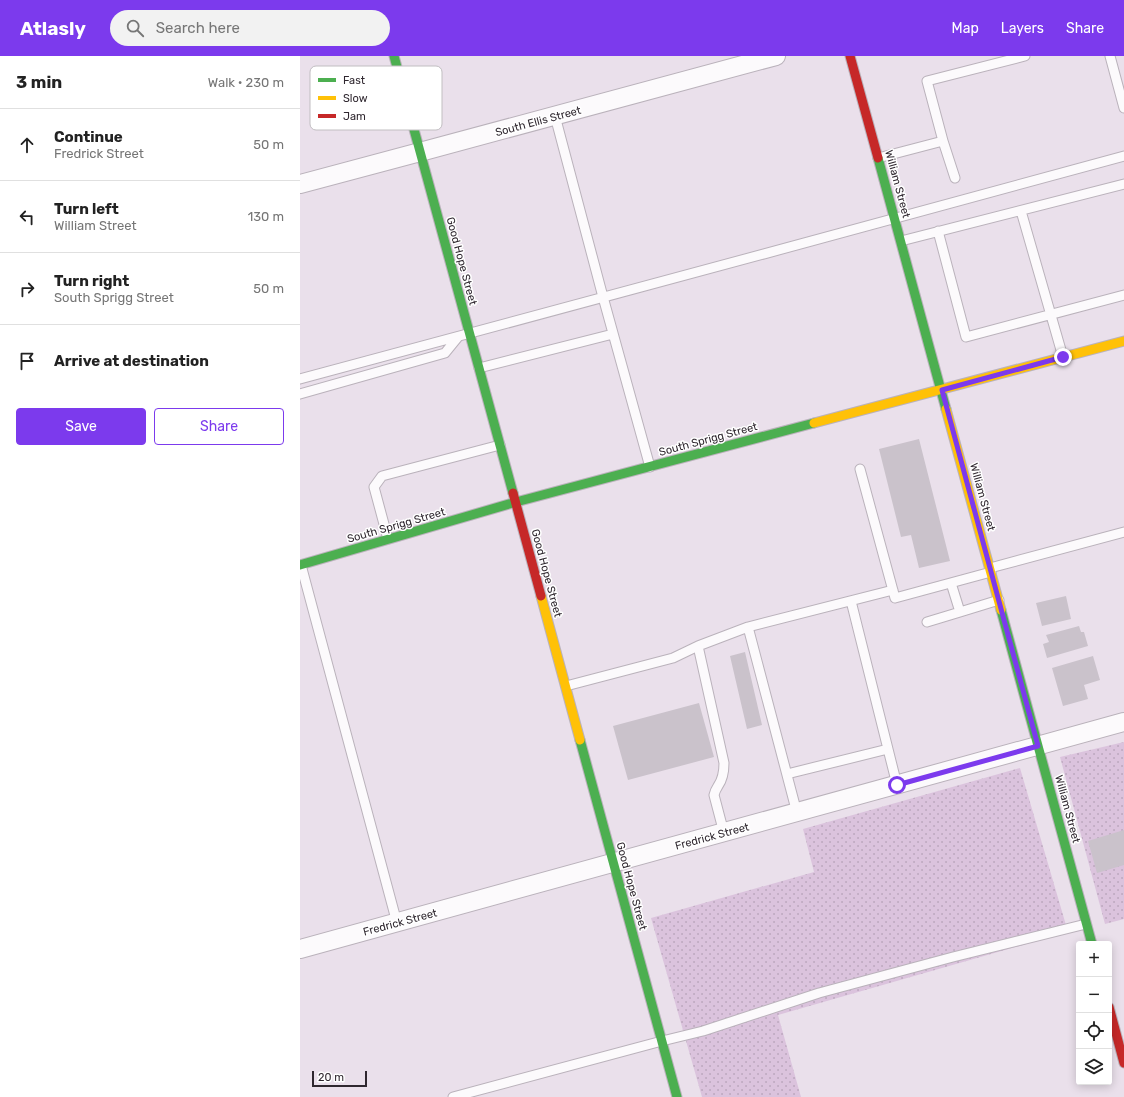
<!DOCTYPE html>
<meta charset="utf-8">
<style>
:root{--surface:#fff;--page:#f2f2f2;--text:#222;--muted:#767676;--line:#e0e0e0;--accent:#7c3aed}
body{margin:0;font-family:Rubik,sans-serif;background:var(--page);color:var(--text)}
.controls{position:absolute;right:12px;bottom:12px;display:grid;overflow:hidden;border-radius:4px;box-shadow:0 2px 10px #0003}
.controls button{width:36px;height:36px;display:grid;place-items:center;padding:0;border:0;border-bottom:1px solid var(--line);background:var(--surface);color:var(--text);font:20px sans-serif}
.scale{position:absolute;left:12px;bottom:10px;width:55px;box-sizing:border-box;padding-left:4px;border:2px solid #2f272f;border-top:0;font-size:11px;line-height:14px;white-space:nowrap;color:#2f272f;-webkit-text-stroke:3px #fff;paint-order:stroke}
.stop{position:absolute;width:12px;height:12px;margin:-9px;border:3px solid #7c3aed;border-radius:50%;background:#fff}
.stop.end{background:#7c3aed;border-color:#fff;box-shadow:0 1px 4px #0008}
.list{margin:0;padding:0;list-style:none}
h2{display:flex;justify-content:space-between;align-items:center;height:52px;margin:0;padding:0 16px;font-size:17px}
h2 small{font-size:13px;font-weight:400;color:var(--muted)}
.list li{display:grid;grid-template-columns:26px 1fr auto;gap:12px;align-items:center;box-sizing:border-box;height:72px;padding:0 16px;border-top:1px solid var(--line)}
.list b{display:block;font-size:15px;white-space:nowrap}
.list p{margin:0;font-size:13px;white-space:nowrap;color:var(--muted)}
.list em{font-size:13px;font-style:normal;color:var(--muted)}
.actions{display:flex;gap:8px;padding:12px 16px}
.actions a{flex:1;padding:9px 0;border:1px solid var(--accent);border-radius:4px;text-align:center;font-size:14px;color:var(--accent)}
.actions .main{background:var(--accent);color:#fff}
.icon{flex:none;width:22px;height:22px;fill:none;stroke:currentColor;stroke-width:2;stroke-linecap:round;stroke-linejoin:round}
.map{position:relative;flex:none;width:824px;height:1041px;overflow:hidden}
header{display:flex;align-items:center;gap:24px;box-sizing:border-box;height:56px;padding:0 20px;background:var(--accent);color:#fff}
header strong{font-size:19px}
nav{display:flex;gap:22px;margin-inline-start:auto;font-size:14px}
.search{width:280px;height:36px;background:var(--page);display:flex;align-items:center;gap:10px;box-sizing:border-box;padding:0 14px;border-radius:22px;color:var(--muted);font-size:15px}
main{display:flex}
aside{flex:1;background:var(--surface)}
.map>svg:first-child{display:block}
.grass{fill:url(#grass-dots)}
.building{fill:#cac2cb}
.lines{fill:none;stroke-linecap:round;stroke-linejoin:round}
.lane-casing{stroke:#bab2bb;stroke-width:11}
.street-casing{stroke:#bab2bb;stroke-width:20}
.fast-casing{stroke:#bab2bb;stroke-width:11}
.slow-casing{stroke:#bab2bb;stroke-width:11}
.jam-casing{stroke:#bab2bb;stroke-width:11}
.lane{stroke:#fcfafc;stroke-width:9}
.street{stroke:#fcfafc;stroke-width:18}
.fast{stroke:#4caf50;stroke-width:9}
.slow{stroke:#ffc107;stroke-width:9}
.jam{stroke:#c62828;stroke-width:9}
.route{stroke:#7c3aed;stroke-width:5}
.labels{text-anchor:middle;stroke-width:3;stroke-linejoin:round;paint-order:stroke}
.street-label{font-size:11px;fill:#2f272f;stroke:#fff}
.key{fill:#fff;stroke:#c1bec1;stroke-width:1}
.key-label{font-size:11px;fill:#2f272f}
</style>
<header>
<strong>Atlasly</strong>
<div class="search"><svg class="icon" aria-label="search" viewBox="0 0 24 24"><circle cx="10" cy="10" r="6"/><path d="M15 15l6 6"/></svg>Search here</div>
<nav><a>Map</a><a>Layers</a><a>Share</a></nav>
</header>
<main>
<aside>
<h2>3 min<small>Walk · 230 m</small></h2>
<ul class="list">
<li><svg class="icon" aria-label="ahead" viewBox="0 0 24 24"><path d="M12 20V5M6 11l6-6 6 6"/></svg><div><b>Continue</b><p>Fredrick Street</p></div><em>50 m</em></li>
<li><svg class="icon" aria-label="left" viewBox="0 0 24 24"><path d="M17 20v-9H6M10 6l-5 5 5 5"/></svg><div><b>Turn left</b><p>William Street</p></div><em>130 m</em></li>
<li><svg class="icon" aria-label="right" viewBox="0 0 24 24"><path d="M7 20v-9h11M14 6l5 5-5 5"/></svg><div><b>Turn right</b><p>South Sprigg Street</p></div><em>50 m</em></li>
<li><svg class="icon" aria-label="arrive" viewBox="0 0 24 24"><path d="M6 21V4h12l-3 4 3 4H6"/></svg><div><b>Arrive at destination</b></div></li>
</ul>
<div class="actions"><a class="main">Save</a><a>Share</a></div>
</aside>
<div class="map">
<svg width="824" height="1041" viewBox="0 0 824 1041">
<defs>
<pattern id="grass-dots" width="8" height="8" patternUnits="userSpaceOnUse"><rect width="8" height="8" fill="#dbc3dd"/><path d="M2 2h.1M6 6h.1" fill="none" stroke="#bca8be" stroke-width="1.8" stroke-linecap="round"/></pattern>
</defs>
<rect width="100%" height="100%" fill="#eae0eb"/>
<!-- grass -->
<path class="grass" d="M824 686V863L805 868 760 701Z
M720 712 768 876 478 959 501 1041H402L351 862 514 816 503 773Z"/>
<!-- building -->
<path class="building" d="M619 383 650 505 619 512 611 479 601 481 579 393Z
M766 540 771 563 742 570 736 547Z
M779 570 781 576H784L788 590 747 602 743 588 749 586 746 579Z
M445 596 462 669 447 673 430 600Z
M793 600 800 624 784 629 788 643 763 650 752 612Z
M399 647 414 701 328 724 313 670Z
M824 774V809L797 817 788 785Z"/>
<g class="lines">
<!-- lane casing -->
<g class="lane-casing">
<path id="lane" d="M810 0 824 52
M255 60 303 241 350 411
M578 102 643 85
M655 122 643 85 627 25 725 0
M721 155 763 301
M638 175 666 281 824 239
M601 185 824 128
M179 312 313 278
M0 323C274 248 550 176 824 100
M0 338 145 297 158 281
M560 413 595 542 691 516
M88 483 74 431 82 420 200 389
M1 509 97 867
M690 512 824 476
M551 545 597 729
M660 556 699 544
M627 566 660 556 651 527
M448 571 497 757
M398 590 424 707C424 715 423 723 418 730 416 733 415 735 414 739L424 777
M266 630 373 602 398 590 448 571 593 534
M487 718 588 693
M153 1041 362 985 403 975 519 937 653 901 786 868"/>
</g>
<!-- street casing -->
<g class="street-casing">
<path id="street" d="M0 128 120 96 476 0
M0 893 824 666"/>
</g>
<!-- fast casing -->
<g class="fast-casing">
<path id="fast" d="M94 0 213 437
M578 102 646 353
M0 509 216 446 514 367
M701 554 792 888
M280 684 377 1041"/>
</g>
<!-- slow casing -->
<g class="slow-casing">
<path id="slow" d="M646 353 701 554
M514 367 824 285
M241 540 280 684"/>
</g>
<!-- jam casing -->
<g class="jam-casing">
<path id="jam" d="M550 0 578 102
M213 437 241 540
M809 951 824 1007"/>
</g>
<!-- lane -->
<use href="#lane" class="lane"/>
<!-- street -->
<use href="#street" class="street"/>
<!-- fast -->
<use href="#fast" class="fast"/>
<!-- slow -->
<use href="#slow" class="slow"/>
<!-- jam -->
<use href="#jam" class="jam"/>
</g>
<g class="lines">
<!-- route -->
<path class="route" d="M597 729 738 690 642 334 763 301"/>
</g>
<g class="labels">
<!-- street labels -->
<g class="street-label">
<text transform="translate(238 65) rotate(-15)" y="4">South Ellis Street</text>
<text transform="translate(598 128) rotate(75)" y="4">William Street</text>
<text transform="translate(162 205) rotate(75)" y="4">Good Hope Street</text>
<text transform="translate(408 383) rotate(-15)" y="4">South Sprigg Street</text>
<text transform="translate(683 441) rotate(75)" y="4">William Street</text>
<text transform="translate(96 469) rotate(-16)" y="4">South Sprigg Street</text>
<text transform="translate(247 517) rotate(75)" y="4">Good Hope Street</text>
<text transform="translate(768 753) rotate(75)" y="4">William Street</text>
<text transform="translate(412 780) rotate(-15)" y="4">Fredrick Street</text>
<text transform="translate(332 830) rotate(75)" y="4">Good Hope Street</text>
<text transform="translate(100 866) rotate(-15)" y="4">Fredrick Street</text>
</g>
</g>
<!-- legend -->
<rect x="10" y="10" width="132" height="64" rx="6" class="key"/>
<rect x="18" y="22" width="18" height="4" fill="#4caf50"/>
<rect x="18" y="40" width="18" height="4" fill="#ffc107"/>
<rect x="18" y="58" width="18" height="4" fill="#c62828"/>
<g class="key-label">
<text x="43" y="28">Fast</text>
<text x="43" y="46">Slow</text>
<text x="43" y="64">Jam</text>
</g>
</svg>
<div class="controls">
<button>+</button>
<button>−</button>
<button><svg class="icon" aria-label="locate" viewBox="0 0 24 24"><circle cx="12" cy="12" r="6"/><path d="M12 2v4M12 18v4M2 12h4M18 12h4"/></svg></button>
<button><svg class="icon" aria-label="layers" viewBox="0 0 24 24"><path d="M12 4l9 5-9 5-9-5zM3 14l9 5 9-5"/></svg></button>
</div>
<div class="scale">20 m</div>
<div class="stop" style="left:597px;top:729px"></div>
<div class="stop end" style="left:763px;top:301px"></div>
</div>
</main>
